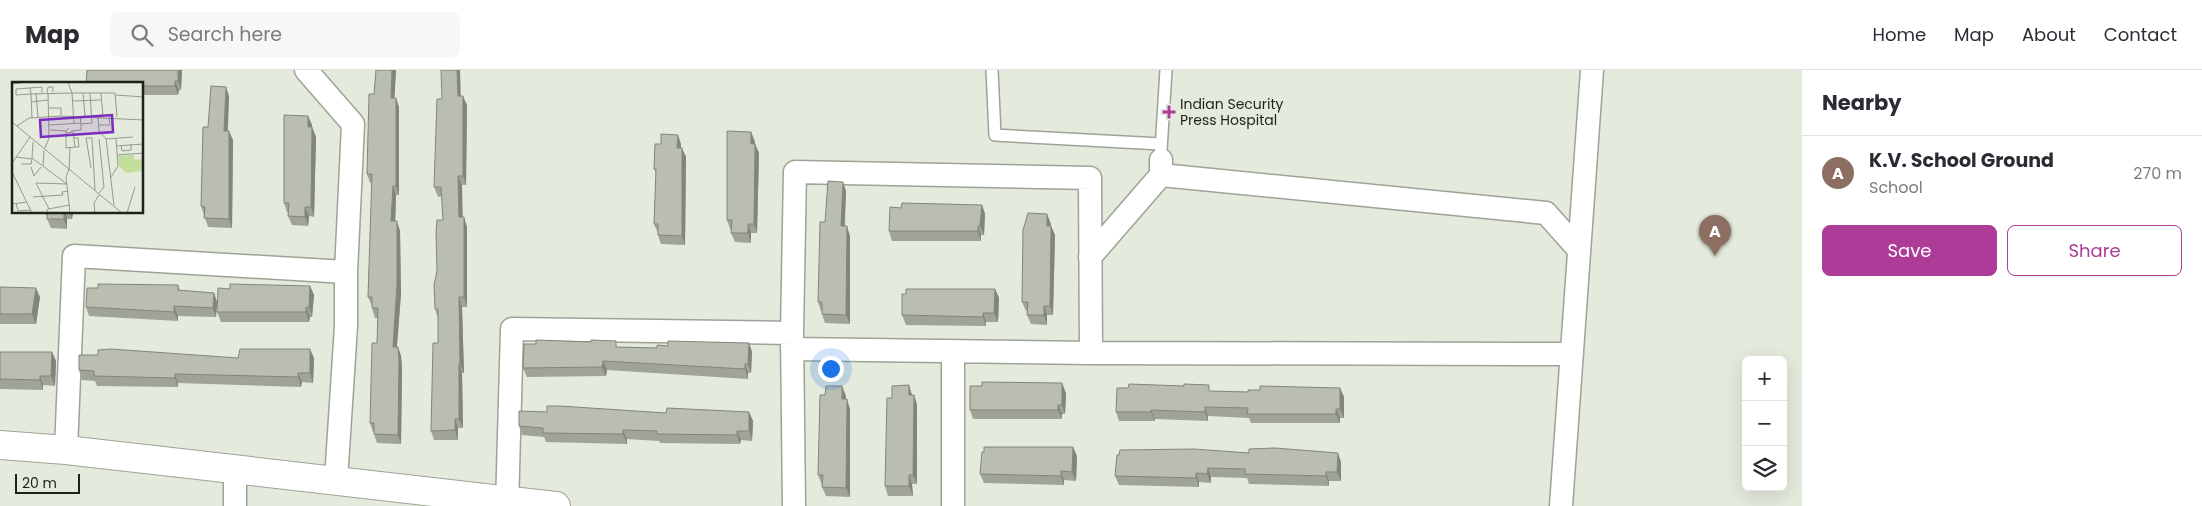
<!DOCTYPE html>
<meta charset="utf-8">
<style>
:root{--surface:#fff;--page:#f7f7f7;--text:#2b2b33;--muted:#7c7c81;--line:#e1e1e2;--accent:#ac3c98}
body{margin:0;font-family:Poppins,sans-serif;background:var(--page);color:var(--text)}
.controls{position:absolute;right:15px;bottom:15px;display:grid;overflow:hidden;border-radius:8px;box-shadow:0 5px 20px #0002}
.controls button{width:45px;height:45px;display:grid;place-items:center;padding:0;border:0;border-bottom:1px solid var(--line);background:var(--surface);color:var(--text);font:25px sans-serif}
.scale{position:absolute;left:15px;bottom:12px;width:65px;box-sizing:border-box;padding-left:5px;border:2px solid #1f211c;border-top:0;font-size:14px;line-height:18px;white-space:nowrap;color:#1f211c;-webkit-text-stroke:4px #e4eadc;paint-order:stroke}
.you{position:absolute;left:830px;top:298px;width:18px;height:18px;margin:-12px;border:4px solid #fff;border-radius:50%;background:#1a73e8;box-shadow:0 0 0 8px #1a73e833}
.badge{display:grid;place-items:center;width:32px;height:32px;border-radius:50%;background:var(--accent);color:#fff;font-size:16px;font-weight:700}
.pin{position:absolute;translate:-50% -41px;filter:drop-shadow(0 1px 2px #0008)}
.pin::after{content:'';position:absolute;top:26px;width:18px;height:15px;background:inherit;clip-path:polygon(0 0,100% 0,50% 100%)}
.list{margin:0;padding:0;list-style:none}
h2{display:flex;justify-content:space-between;align-items:center;height:65px;margin:0;padding:0 20px;font-size:21px}
h2 small{font-size:16px;font-weight:400;color:var(--muted)}
.list li{display:grid;grid-template-columns:32px 1fr auto;gap:15px;align-items:center;box-sizing:border-box;height:75px;padding:0 20px;border-top:1px solid var(--line)}
.list b{display:block;font-size:19px;white-space:nowrap}
.list p{margin:0;font-size:16px;white-space:nowrap;color:var(--muted)}
.list em{font-size:16px;font-style:normal;color:var(--muted)}
.actions{display:flex;gap:10px;padding:15px 20px}
.actions a{flex:1;padding:11px 0;border:1px solid var(--accent);border-radius:8px;text-align:center;font-size:18px;color:var(--accent)}
.actions .main{background:var(--accent);color:#fff}
.icon{flex:none;width:28px;height:28px;fill:none;stroke:currentColor;stroke-width:2;stroke-linecap:round;stroke-linejoin:round}
.map{position:relative;flex:none;width:1802px;height:436px;overflow:hidden}
header{display:flex;align-items:center;gap:30px;box-sizing:border-box;height:70px;padding:0 25px;background:var(--surface);border-bottom:1px solid var(--line)}
header strong{font-size:24px}
nav{display:flex;gap:28px;margin-inline-start:auto;font-size:18px}
.search{width:350px;height:45px;background:var(--page);display:flex;align-items:center;gap:12px;box-sizing:border-box;padding:0 18px;border-radius:8px;color:var(--muted);font-size:19px}
main{display:flex}
aside{flex:1;background:var(--surface)}
.map>svg:first-child{display:block}
.lines{fill:none;stroke-linecap:round;stroke-linejoin:round}
.service-casing{stroke:#9da396;stroke-width:14}
.minor-casing{stroke:#9da396;stroke-width:25}
.tertiary-casing{stroke:#9da396;stroke-width:30}
.service{stroke:#fff;stroke-width:11}
.minor{stroke:#fff;stroke-width:22}
.tertiary{stroke:#fff;stroke-width:28}
.wall{fill:#9fa398}
.shaded-wall{fill:#82857c}
.building{fill:#b9beb1;stroke:#82857c}
.poi-dot{fill:#ac3c98;stroke:#e4eadc;stroke-width:2}
.labels{text-anchor:middle;stroke-width:5;stroke-linejoin:round;paint-order:stroke}
.poi-label{font-size:14px;fill:#1f211c;stroke:#e4eadc;text-anchor:start}
.inset-road{fill:none;stroke:#959a8f;stroke-width:1}
.view{fill:#7b2cbf;fill-opacity:0.15;stroke:#7b2cbf;stroke-width:2.5}
.inset-edge{fill:none;stroke:#1f211c;stroke-width:2.5}
</style>
<header>
<strong>Map</strong>
<div class="search"><svg class="icon" aria-label="search" viewBox="0 0 24 24"><circle cx="10" cy="10" r="6"/><path d="M15 15l6 6"/></svg>Search here</div>
<nav><a>Home</a><a>Map</a><a>About</a><a>Contact</a></nav>
</header>
<main>
<div class="map">
<svg width="1802" height="436" viewBox="0 0 1802 436">
<rect width="100%" height="100%" fill="#e4eadc"/>
<g class="lines">
<!-- service casing -->
<g class="service-casing">
<path id="service" d="M992 0 995 65 1161 74
M1161 80 1166 0"/>
</g>
<!-- minor casing -->
<g class="minor-casing">
<path id="minor" d="M306 0 353 54 346 202V256L336 410
M1161 105 1546 143 1579 180
M1090 187 1161 105V90
M792 263 795 102 1090 108 1091 283
M792 279 1091 283 1572 284
M953 282V436
M66 380 74 186 346 202
M235 436V400
M507 436 512 259 792 263 794 436
M1561 436 1592 0"/>
</g>
<!-- tertiary casing -->
<g class="tertiary-casing">
<path id="tertiary" d="M0 375 66 380 556 436"/>
</g>
<!-- service -->
<use href="#service" class="service"/>
<!-- minor -->
<use href="#minor" class="minor"/>
<!-- tertiary -->
<use href="#tertiary" class="tertiary"/>
</g>
<!-- wall -->
<path class="wall" d="M182 0 181 20H179L178 25H142V14Z
M376 0H396L394 28 399 37V125H396L395 151 400 161 401 224 397 277H398L401 286 402 299 401 374 377 373 374 364V362H373L370 353 377 273 378 248H375L372 238V236L368 227 372 113H370L367 104Z
M229 26 228 61 233 70 232 158 208 157 201 136 208 57Z
M461 26 467 35 466 115H462V147L467 157V237H462L464 303H462L463 358H458V370H434L431 361 438 273V248L435 239 437 201 443 150 442 126 438 127 434 117Z
M308 46 312 55V57L316 67 314 147 309 146 308 156 292 155 288 146 289 142H287L284 133Z
M751 62 755 72V74L759 83 757 163H751V173L735 172 731 163 732 159H730L727 150Z
M681 74V78L686 87 685 175 661 174 658 165V163L654 154 656 103 654 99Z
M846 121 845 156 850 166V254L825 253 822 244V241H821L818 232 825 152Z
M982 135 985 144 984 165H981V171H892L889 161 901 138Z
M45 142H73L72 149H67V159L51 158 47 149V145H46Z
M1051 154V156L1055 165 1053 245H1047V255L1031 254 1027 245V241H1026L1022 232Z
M178 215 180 221 214 223 217 232 216 247 178 246V251L89 246 86 237 98 218Z
M310 216 314 225 312 247H310L309 252H221L217 242 230 219Z
M0 217 40 227 36 254H0Z
M995 219 999 228 998 252H986V256L906 255 902 245Z
M749 273 752 282 751 303H748V309L607 300 606 306 527 307 523 298 618 277 657 278 668 276Z
M0 282H52L56 291 55 316 43 315V320L0 319Z
M238 288H314L313 313 302 312 301 317 178 313V317L97 316 95 311 82 310 79 300Z
M1340 318 1344 327V348H1340V353H1251L1249 348 1208 346V351L1155 349V351H1119L1116 342 1211 321 1248 322 1260 320Z
M1066 323 1065 344H1062V349H973L970 340Z
M825 325 846 326 845 329 850 339V427L826 426 822 417V415L818 405Z
M912 325 917 334V414H912L913 426H888L885 416 892 328Z
M547 342 666 343 749 342 753 351 752 371 741 370 740 374 660 373 659 371 627 369V374L546 372 544 367 522 365 519 356Z
M1249 383 1341 392V411H1329V416L1249 414 1247 408 1211 407V413L1199 412V417L1119 415 1115 406Z
M1077 386 1076 411 1064 410V415L984 413 980 404Z"/>
<!-- shaded-wall -->
<path class="shaded-wall" d="M178 0H182L181 20 178 11Z
M392 0H396L394 37 391 28Z
M457 0H460L461 35 458 26Z
M175 11 179 20 178 25 175 16Z
M226 17 229 26 227 70 224 61Z
M463 26 467 35 466 115 463 106Z
M396 28 399 37V125L396 116Z
M308 46 312 55 311 66 308 57Z
M312 57 316 67 314 147 311 137Z
M229 61 233 70 232 158 229 149Z
M751 62 755 72 754 83 751 74Z
M678 65 681 74 680 87 677 78Z
M755 74 759 83 757 163 754 154Z
M682 78 686 87 685 175 682 166Z
M458 106 462 115 463 157 459 147Z
M843 112 846 121 844 165 841 156Z
M393 116 396 125 395 160 391 151Z
M982 135 985 144 984 165 980 156Z
M305 137 309 146 308 156 305 147Z
M64 142H65L67 149V159L64 149Z
M70 142H73L72 149Z
M1047 144 1051 154 1050 165 1047 156Z
M464 147 467 157V237L464 227Z
M397 151 400 161 401 224 396 286 393 277Z
M748 154 751 163V173L748 163Z
M847 156 850 166V254L846 245Z
M978 156 981 165V171L978 161Z
M1051 156 1055 165 1053 245 1050 236Z
M310 216 314 225 312 247 309 237Z
M36 218 40 227 36 254 32 244Z
M995 219 999 228 998 252 994 243Z
M214 223 217 232 216 247 213 238Z
M459 227 462 237 464 303 460 294Z
M174 236 178 246V251L174 242Z
M1044 236 1047 245V255L1044 245Z
M306 237 310 247 309 252 306 242Z
M983 243 986 252V256L983 247Z
M749 273 752 282 751 303 748 294Z
M398 277 401 286 402 299 401 374 398 365Z
M310 279 314 288 313 313 310 303Z
M52 282 56 291 55 316 51 306Z
M603 291 607 300 606 306 602 297Z
M459 294 462 303 463 358 459 349Z
M745 294 748 303V309L745 299Z
M298 303 302 312 301 317 298 307Z
M175 304 178 313V317L175 308Z
M40 306 43 315V320L40 310Z
M1062 313 1066 323 1065 344 1062 335Z
M909 315 912 325V334L909 325Z
M842 316 846 326 845 339 842 329Z
M1340 318 1344 327V348L1340 339Z
M914 325 917 334V414L913 405Z
M847 329 850 339V427L846 418Z
M1058 335 1062 344V349L1058 340Z
M1205 337 1208 346V351L1205 342Z
M1336 339 1340 348V353L1336 344Z
M1151 340 1155 349V351L1151 342Z
M749 342 753 351 752 371 749 361Z
M455 349 458 358V370L455 360Z
M623 360 627 369V374L623 364Z
M737 361 741 370 740 374 737 365Z
M1073 377 1077 386 1076 411 1072 402Z
M1338 383 1341 392V411L1337 402Z
M1208 398 1211 407V413L1207 404Z
M1061 401 1064 410V415L1061 406Z
M1326 402 1329 411V416L1326 406Z
M1196 403 1199 412V417L1196 408Z
M909 405 912 414 913 426 909 416Z"/>
<!-- building -->
<path class="building" d="M87 0H178V11H175V16H142V14H86Z
M376 0H392L391 28H396V116H393L391 151H397V214L393 277H398L399 290 398 365 374 364V353H370L372 273H377L378 238H372V227H368L372 104H367L369 24H374Z
M441 0H457L458 26H463V106H458L459 147H464V227H459L460 294H459V349H455V360L431 361 433 273H438V239H435L434 215 437 201 436 163 437 150H443L441 117H434L437 29H442Z
M211 16 226 17 224 61H229V149L204 148 205 137 201 136 203 57H208Z
M284 45 308 46V57H312L311 137H305V147L288 146 289 133H284Z
M727 61 751 62V74H755L754 154H748V163H731L732 150H727Z
M661 64 678 65 677 78H682V166L658 165V154H654L656 99H654L655 74H661Z
M828 111 843 112 841 156H847L846 245 822 244V232H818L820 152H825Z
M902 133 982 135 980 156H978V161H889L890 137 901 138Z
M47 142H64V149H47Z
M1028 143 1047 144V156H1051L1050 236H1044V245H1027L1028 232H1022L1023 160Z
M98 214 178 215V220L214 223 213 238 174 236V242L86 237 87 218H98Z
M230 214 310 216 309 237H306V242H217L218 218 230 219Z
M0 217 36 218 32 244H0Z
M906 219H995L994 243H983V247L902 245V224H906Z
M536 270 591 272V270L616 271V277L657 278V275L668 276V271L749 273 748 294H745V299L603 291 602 297 523 298 524 274H536Z
M111 279 238 288 240 279H310V303H298V307L175 304V308L94 306V301L79 300V285H98V280Z
M0 282H52L51 306H40V310L0 309Z
M982 312 1062 313V335H1058V340H970V316H982Z
M1129 314 1184 316V314L1209 315V321L1248 322V320H1260V316L1340 318V339H1336V344H1247L1248 338 1205 337V342L1151 340V342H1116L1117 318H1128Z
M909 315V325H914L913 405H909V416H885L887 328H892V316Z
M826 316H842V329H847L846 418 822 417 823 405H818L820 325H825Z
M547 336H560L666 343 667 338 749 342V361H737V365L657 364V361L623 360V364L543 363V358L519 356V341L547 342Z
M984 377H1073L1072 402 1061 401V406L980 404 982 382H984Z
M1275 378 1338 383 1337 402H1326V406L1245 404V399L1208 398 1207 404 1196 403V408L1115 406 1117 385H1119L1120 380 1194 379 1249 383V379Z"/>
<!-- markers -->
<path class="poi-dot" d="M1166.5 34.5h5v5h5v5h-5v5h-5v-5h-5v-5h5z"/>
<g class="labels">
<!-- poi labels -->
<g class="poi-label">
<text x="1180" y="39">Indian Security<tspan x="1180" dy="16">Press Hospital</tspan></text>
</g>
</g>
<!-- overview -->
<g transform="translate(12 12)">
<rect width="131" height="131" fill="#e4eadc"/>
<path d="M122 73V78L131 77V89L114 91 107 84 106 74Z" fill="#c3dd9b"/>
<path class="inset-road" d="M56 0 60 11H103L105 35M97 0H127M0 2 16 0M18 6 19 12 4 13V7L30 5V11M24 11 26 35M35 11 36 5H41V10M71 11 73 34M89 11 91 35M104 13 132 15M61 19 89 18M19 20 36 18M37 26H49V33M68 34 69 42 80 41 78 11M86 35 87 49 94 57 102 123M20 36 19 12 60 11 62 42M0 40 110 131M37 43 69 41M87 43H98L97 35M5 44 17 36 49 34 132 38M38 48 54 49M59 49 69 48V42M54 51 61 50 63 65 54 66V49L57 46M62 56H66L67 65H63M87 57 92 105 87 111M94 57 121 55M21 60 20 76 55 102M109 63 110 69 119 68V62M104 64 132 62M33 66 37 56 36 11M105 73 132 71M4 75 20 77 19 82H9M0 81 18 55M31 84 32 68M19 85 22 94 29 85M79 86 74 56H80L83 108M57 87 54 95 58 131M57 89 58 65M0 90 20 131M99 95 106 84 104 57M21 115 51 113 50 110 56 109M4 121 6 129 19 128M0 122 15 120M37 127 24 101 55 102M34 131 36 127 58 123M83 131 82 121 87 113M115 131 123 105"/>
<path class="view" d="M100 33 101 50 29 55 28 38Z"/>
<rect width="131" height="131" class="inset-edge"/>
</g>
</svg>
<div class="controls">
<button>+</button>
<button>−</button>
<button><svg class="icon" aria-label="layers" viewBox="0 0 24 24"><path d="M12 4l9 5-9 5-9-5zM3 14l9 5 9-5"/></svg></button>
</div>
<div class="scale">20 m</div>
<div class="you"></div>
<div class="pin badge" style="left:1715px;top:186px;background:#8d6e63">A</div>
</div>
<aside>
<h2>Nearby<small></small></h2>
<ul class="list">
<li><span class="badge" style="background:#8d6e63">A</span><div><b>K.V. School Ground</b><p>School</p></div><em>270 m</em></li>
</ul>
<div class="actions"><a class="main">Save</a><a>Share</a></div>
</aside>
</main>
